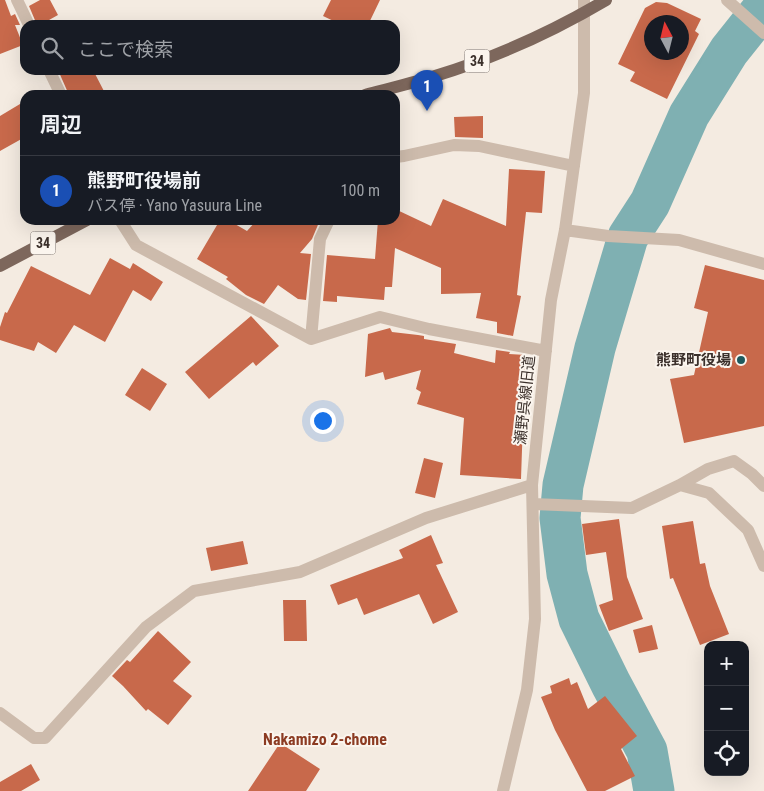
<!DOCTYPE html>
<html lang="ja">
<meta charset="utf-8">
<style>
:root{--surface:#171b24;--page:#242831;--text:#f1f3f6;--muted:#9ea1a6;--line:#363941;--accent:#8c9099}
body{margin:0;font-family:"Roboto Condensed","Noto Sans JP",sans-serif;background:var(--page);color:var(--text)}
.controls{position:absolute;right:15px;bottom:15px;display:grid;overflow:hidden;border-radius:10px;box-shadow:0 5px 20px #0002}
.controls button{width:45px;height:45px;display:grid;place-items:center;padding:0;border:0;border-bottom:1px solid var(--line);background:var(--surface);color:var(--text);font:25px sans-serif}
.compass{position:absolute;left:644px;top:15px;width:45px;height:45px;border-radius:50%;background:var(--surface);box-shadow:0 5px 20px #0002;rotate:353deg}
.you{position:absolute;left:322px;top:420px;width:18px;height:18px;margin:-12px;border:4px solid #fff;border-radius:50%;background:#1a73e8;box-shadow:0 0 0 8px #1a73e833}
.badge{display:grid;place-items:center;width:32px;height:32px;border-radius:50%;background:var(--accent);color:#fff;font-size:16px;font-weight:700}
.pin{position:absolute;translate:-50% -41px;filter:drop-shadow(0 1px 2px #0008)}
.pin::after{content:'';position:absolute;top:26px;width:18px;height:15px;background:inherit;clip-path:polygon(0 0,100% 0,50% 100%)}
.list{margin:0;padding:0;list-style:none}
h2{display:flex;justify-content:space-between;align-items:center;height:65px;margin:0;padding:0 20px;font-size:21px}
h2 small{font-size:16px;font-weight:400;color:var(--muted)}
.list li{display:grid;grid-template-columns:32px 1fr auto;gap:15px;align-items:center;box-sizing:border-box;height:70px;padding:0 20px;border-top:1px solid var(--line)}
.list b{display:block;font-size:19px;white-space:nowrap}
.list p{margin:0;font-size:16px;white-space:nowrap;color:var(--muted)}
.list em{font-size:16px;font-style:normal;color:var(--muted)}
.icon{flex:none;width:28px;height:28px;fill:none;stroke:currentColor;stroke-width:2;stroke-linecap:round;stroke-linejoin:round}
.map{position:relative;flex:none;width:764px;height:791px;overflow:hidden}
.search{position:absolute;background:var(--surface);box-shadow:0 5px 20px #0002;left:20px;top:20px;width:380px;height:55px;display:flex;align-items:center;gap:12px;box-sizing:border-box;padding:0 18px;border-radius:15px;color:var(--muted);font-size:19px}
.panel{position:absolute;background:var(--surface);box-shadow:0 5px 20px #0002;left:20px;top:90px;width:380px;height:135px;border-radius:15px}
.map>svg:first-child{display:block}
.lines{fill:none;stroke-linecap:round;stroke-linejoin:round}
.river{stroke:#7fb0b2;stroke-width:41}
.building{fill:#c8694b;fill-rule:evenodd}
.minor{stroke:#cdbbac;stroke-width:12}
.major{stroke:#7d675c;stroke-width:12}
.poi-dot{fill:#1f5a5e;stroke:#fbf5ee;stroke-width:2}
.labels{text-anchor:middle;stroke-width:4;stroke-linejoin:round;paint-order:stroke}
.shield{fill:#fbf5ee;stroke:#756b66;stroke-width:1}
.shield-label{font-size:14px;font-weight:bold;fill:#3b302b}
.poi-label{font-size:15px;font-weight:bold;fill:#3b302b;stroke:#fbf5ee;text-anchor:end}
.street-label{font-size:15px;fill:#3b302b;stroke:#fbf5ee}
.neighbourhood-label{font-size:16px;font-weight:bold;fill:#8c3b22;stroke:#fbf5ee}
</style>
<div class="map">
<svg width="764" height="791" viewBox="0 0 764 791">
<rect width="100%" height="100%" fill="#f4ebe1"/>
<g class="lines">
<!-- river -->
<path class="river" d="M654 791 647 751 611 684 579 619 567 574 560 518 563 485 595 348 628 237 650 203 689 115 729 51 764 7"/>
</g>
<!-- building -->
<path class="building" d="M0 0H5L11 16 15 14 20 25H15L23 45 0 54Z
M40 0H50L58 15 40 25H37L29 6Z
M331 0H380L368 25H342L323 16Z
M656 2 667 3 701 19 695 31 699 34 667 99 630 81 635 72 618 64 645 8ZM652 22H682V52H652Z
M58 70H93L106 95H69Z
M25 101V137L0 151V116Z
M483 116V138L455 137 454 117Z
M509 169 545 171 542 213 526 212 517 295 521 296 513 336 497 333V322L476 318 481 293 441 294V268L395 248 392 287H385L384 300 337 296V302L323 301 327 255 375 259 378 220H395V209L431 226 443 199 506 226Z
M220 220H228L247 231 257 220H320L312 239 300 253 311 254 306 300 298 299 278 285 264 304 246 295 226 279 228 277 197 259Z
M110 258 130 269 133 263 163 282 151 301 133 290 105 342 74 325 56 353 38 342 34 351 0 340V327L5 312 7 313 31 266 90 295Z
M705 265 764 280V426L684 443 670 379 694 375 708 312 694 308Z
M251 316 279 346 256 366 253 362 209 399 185 372Z
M390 328 392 332 418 335 424 336V339L456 344 454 353 495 363 496 350 510 352 509 354 526 355 524 400H527L526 420H523L521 479 460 475 464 418 417 404 421 392 416 389 421 370 385 380 383 372 365 377 368 334Z
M142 368 167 384 150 411 125 395Z
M424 458 443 463 435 498 415 493Z
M619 519 627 577 643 619 609 631 599 605 613 600 606 552 586 555 582 524Z
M693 521 700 564 705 563 710 586 729 634 700 645 673 578 670 579 662 526Z
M431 535 443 563 436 565 458 612 433 624 419 594 364 615 357 598 338 605 330 585 403 558 399 550Z
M243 541 248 564 211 571 206 548Z
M283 600H306L307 641H284Z
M652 625 658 649 639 653 633 630Z
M158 631 191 662 173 681 192 696 168 725 148 709 146 711 123 686 112 676 127 660 130 662Z
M569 678 571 685 577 682 588 709 605 696 637 736 621 749 635 776 605 791H587L555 730 541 697 552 693 550 686Z
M280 743 320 769 306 791H248Z
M31 764 40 780 21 791H0V782Z"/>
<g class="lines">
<!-- minor -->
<path class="minor" d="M17 0 29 25
M727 0 764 33
M49 70 61 95
M395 157 404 156 454 145 479 146 574 166
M120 220 136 245 311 339 380 317 429 329 546 351
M565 230 608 236 679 240 764 264
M311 339 320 239 329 220
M680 485 708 469 734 461 752 474 764 486
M533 504 632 508 680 485 709 493 748 530 764 566
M0 713 34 738H45L146 627 194 591 300 572 426 518 532 485
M503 791 527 690 535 619 532 485 551 300 565 230 584 93V0"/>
<!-- major -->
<path class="major" d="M365 95C388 89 412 83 435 76 494 58 552 32 606 0
M0 266 87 220"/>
</g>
<!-- markers -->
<circle class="poi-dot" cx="741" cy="360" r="5"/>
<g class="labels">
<!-- shield labels -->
<g class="shield">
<rect x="464.5" y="49.5" width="25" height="23" rx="4"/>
<rect x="30.5" y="231.5" width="25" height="23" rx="4"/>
</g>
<g class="shield-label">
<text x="477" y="66">34</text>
<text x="43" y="248">34</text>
</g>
<!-- poi labels -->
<g class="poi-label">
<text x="731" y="365">熊野町役場</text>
</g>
<!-- street labels -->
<g class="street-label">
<text transform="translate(525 400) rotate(-84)" y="5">瀬野呉線旧道</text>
</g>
<!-- neighbourhood labels -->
<g class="neighbourhood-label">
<text x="325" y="745">Nakamizo 2-chome</text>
</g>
</g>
</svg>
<div class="controls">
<button>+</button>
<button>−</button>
<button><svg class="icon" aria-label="locate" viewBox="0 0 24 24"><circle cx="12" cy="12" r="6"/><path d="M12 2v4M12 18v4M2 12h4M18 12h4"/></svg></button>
</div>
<svg class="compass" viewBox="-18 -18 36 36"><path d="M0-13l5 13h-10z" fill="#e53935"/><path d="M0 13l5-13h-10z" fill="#9ea1a6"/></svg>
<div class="you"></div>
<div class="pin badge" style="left:427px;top:111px;background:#1a4fb4">1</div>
<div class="search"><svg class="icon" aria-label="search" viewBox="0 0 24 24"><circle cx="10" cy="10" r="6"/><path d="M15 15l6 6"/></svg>ここで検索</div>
<section class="panel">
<h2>周辺<small></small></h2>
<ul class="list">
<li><span class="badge" style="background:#1a4fb4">1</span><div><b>熊野町役場前</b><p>バス停 · Yano Yasuura Line</p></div><em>100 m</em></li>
</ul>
</section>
</div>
